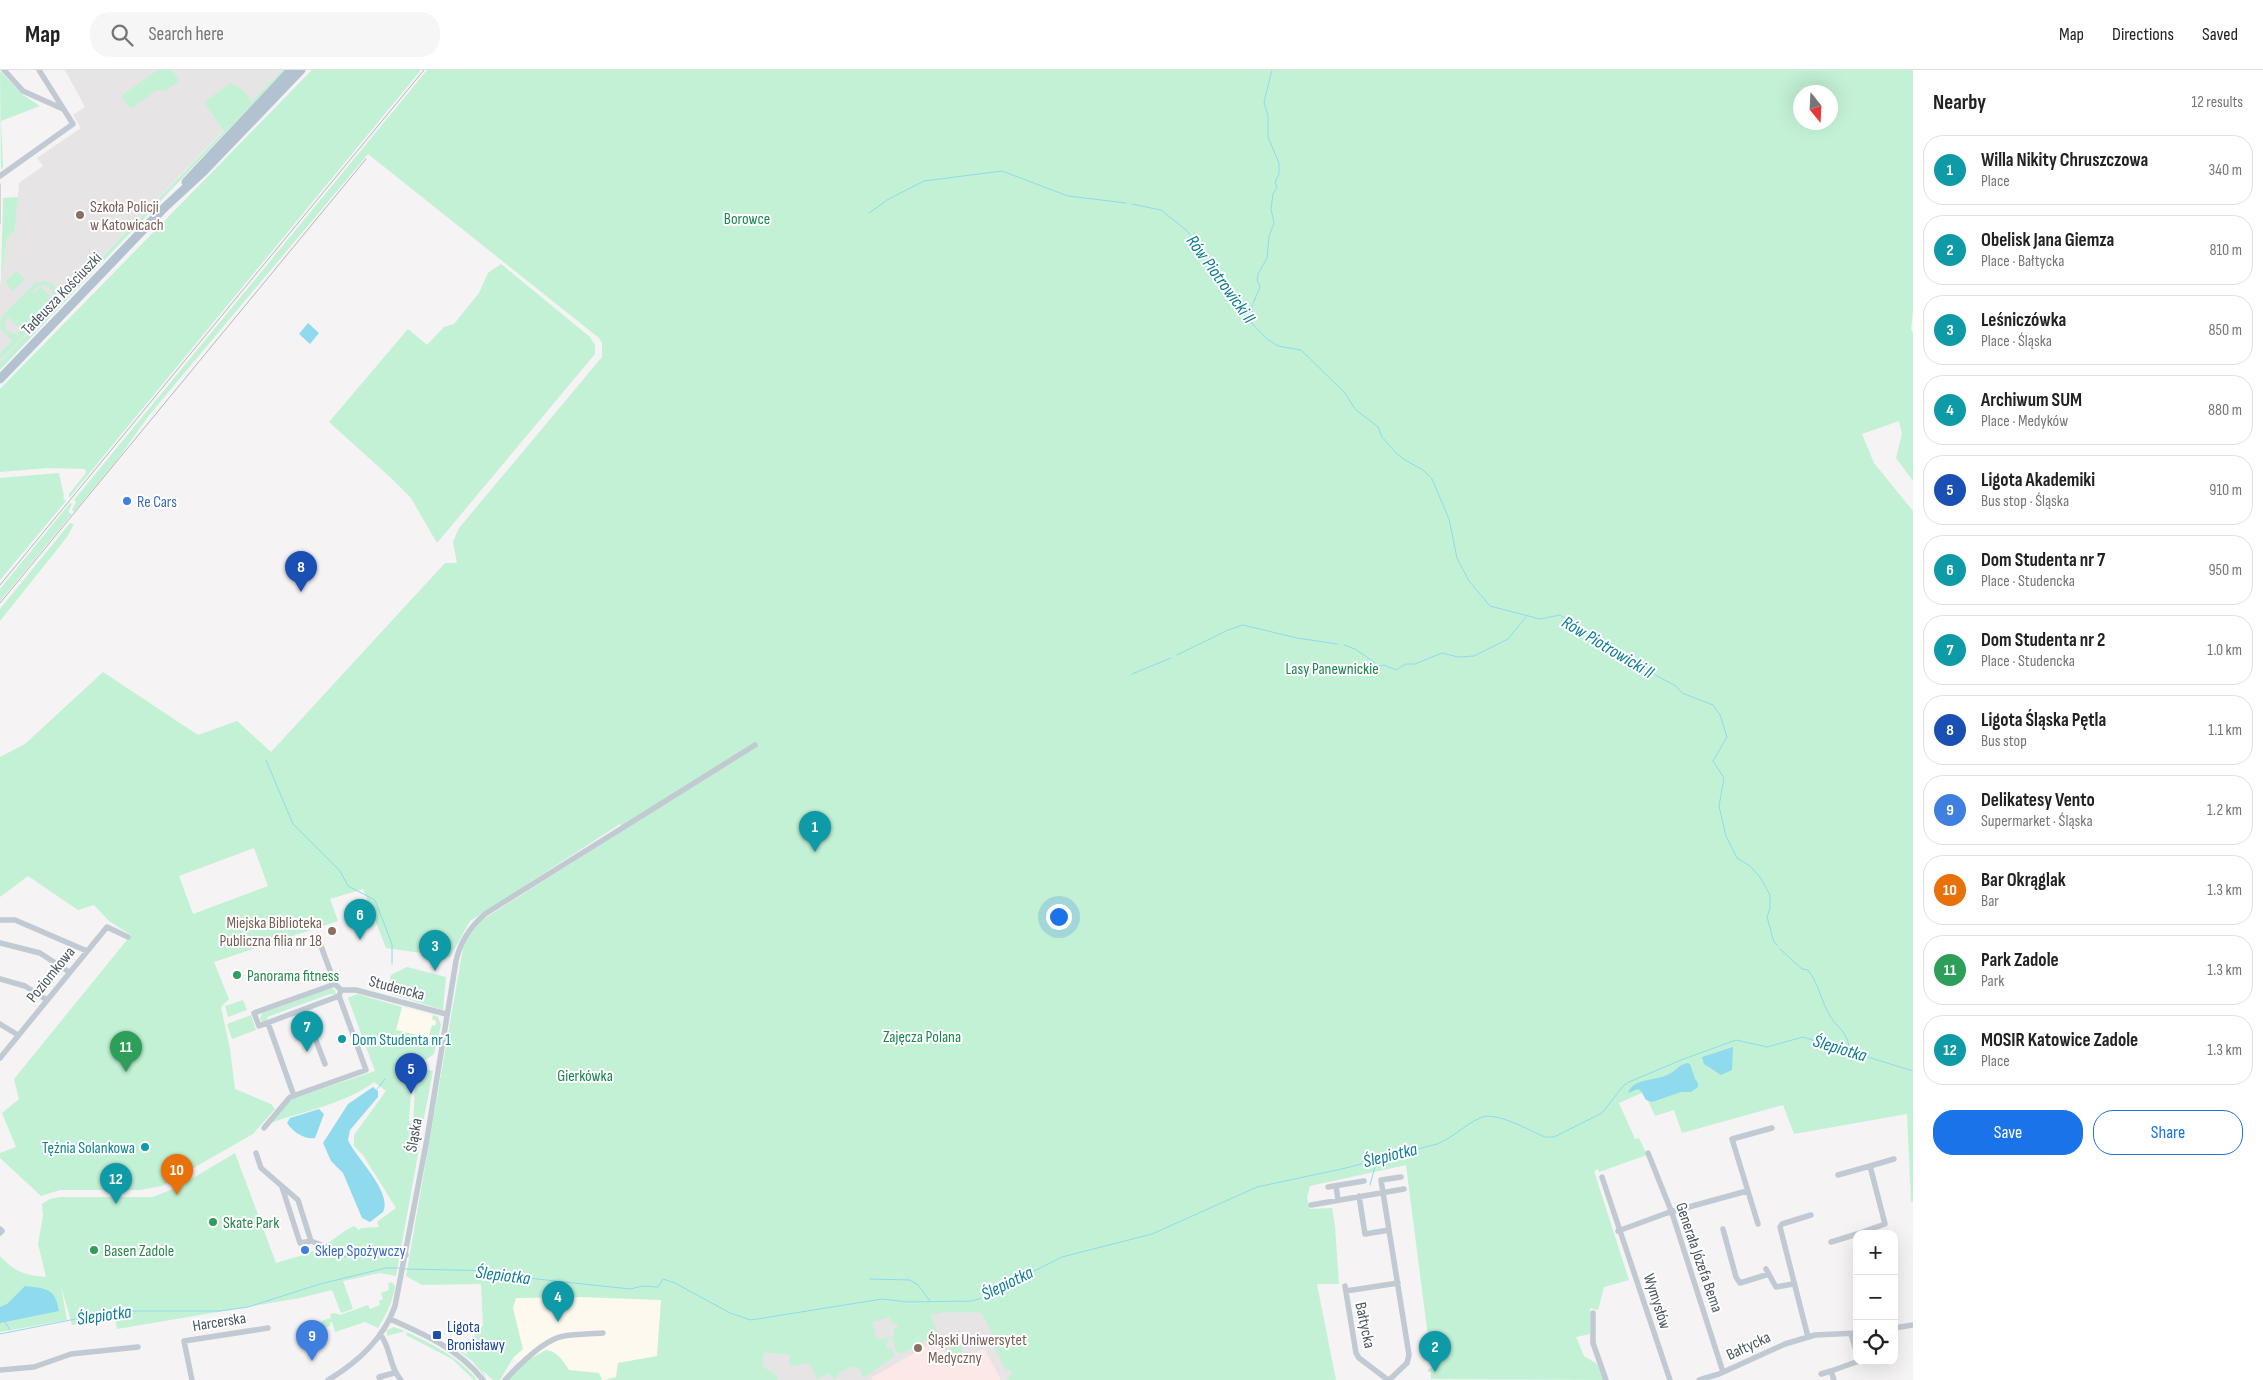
<!DOCTYPE html>
<meta charset="utf-8">
<style>
:root{--surface:#fff;--page:#f6f6f6;--text:#222;--muted:#767676;--line:#e0e0e0;--accent:#1a73e8}
body{margin:0;font-family:"Sofia Sans Condensed",sans-serif;background:var(--page);color:var(--text)}
.controls{position:absolute;right:15px;bottom:15px;display:grid;overflow:hidden;border-radius:10px;box-shadow:0 5px 20px #0002}
.controls button{width:45px;height:45px;display:grid;place-items:center;padding:0;border:0;border-bottom:1px solid var(--line);background:var(--surface);color:var(--text);font:25px sans-serif}
.compass{position:absolute;left:1793px;top:15px;width:45px;height:45px;border-radius:50%;background:var(--surface);box-shadow:0 5px 20px #0002;rotate:162deg}
.you{position:absolute;left:1058px;top:846px;width:18px;height:18px;margin:-12px;border:4px solid #fff;border-radius:50%;background:#1a73e8;box-shadow:0 0 0 8px #1a73e833}
.badge{display:grid;place-items:center;width:32px;height:32px;border-radius:50%;background:var(--accent);color:#fff;font-size:16px;font-weight:700}
.pin{position:absolute;translate:-50% -41px;filter:drop-shadow(0 1px 2px #0008)}
.pin::after{content:'';position:absolute;top:26px;width:18px;height:15px;background:inherit;clip-path:polygon(0 0,100% 0,50% 100%)}
.list{margin:0;padding:0;list-style:none}
h2{display:flex;justify-content:space-between;align-items:center;height:65px;margin:0;padding:0 20px;font-size:21px}
h2 small{font-size:16px;font-weight:400;color:var(--muted)}
.list li{display:grid;grid-template-columns:32px 1fr auto;gap:15px;align-items:center;box-sizing:border-box;height:70px;margin:0 10px 10px;padding:0 10px;border:1px solid var(--line);border-radius:20px}
.list b{display:block;font-size:19px;white-space:nowrap}
.list p{margin:0;font-size:16px;white-space:nowrap;color:var(--muted)}
.list em{font-size:16px;font-style:normal;color:var(--muted)}
.actions{display:flex;gap:10px;padding:15px 20px}
.actions a{flex:1;padding:11px 0;border:1px solid var(--accent);border-radius:20px;text-align:center;font-size:18px;color:var(--accent)}
.actions .main{background:var(--accent);color:#fff}
.icon{flex:none;width:28px;height:28px;fill:none;stroke:currentColor;stroke-width:2;stroke-linecap:round;stroke-linejoin:round}
.map{position:relative;flex:none;width:1913px;height:1310px;overflow:hidden}
header{display:flex;align-items:center;gap:30px;box-sizing:border-box;height:70px;padding:0 25px;background:var(--surface);border-bottom:1px solid var(--line)}
header strong{font-size:24px}
nav{display:flex;gap:28px;margin-inline-start:auto;font-size:18px}
.search{width:350px;height:45px;background:var(--page);display:flex;align-items:center;gap:12px;box-sizing:border-box;padding:0 18px;border-radius:20px;color:var(--muted);font-size:19px}
main{display:flex}
aside{flex:1;background:var(--surface)}
.map>svg:first-child{display:block}
.commercial{fill:#fdf9ef}
.education{fill:#e6e4e5}
.medical{fill:#fce8e6}
.green{fill:#c3f1d5;fill-rule:evenodd}
.water{fill:#90daee}
.lines{fill:none;stroke-linecap:round;stroke-linejoin:round}
.stream{stroke:#90daee;stroke-width:1}
.street{stroke:#c1cad2;stroke-width:5.5}
.primary{stroke:#b3c2d1;stroke-width:9}
.rail{stroke:#b5b8bd;stroke-width:1}
.education-dot{fill:#8d6e63;stroke:#fff;stroke-width:2}
.shop-dot{fill:#3f7fe0;stroke:#fff;stroke-width:2}
.leisure-dot{fill:#2e9e5b;stroke:#fff;stroke-width:2}
.culture-dot{fill:#0f9aa8;stroke:#fff;stroke-width:2}
.transit-dot{fill:#1a4fb4;stroke:#fff;stroke-width:2}
.labels{text-anchor:middle;stroke-width:4;stroke-linejoin:round;paint-order:stroke}
.education-label{font-size:16px;fill:#785e54;stroke:#fff;text-anchor:start}
.park-label{font-size:16px;fill:#17864f;stroke:#fff}
.street-label{font-size:16px;fill:#4a5661;stroke:#fff}
.shop-label{font-size:16px;fill:#366cbe;stroke:#fff;text-anchor:start}
.leisure-label{font-size:16px;fill:#27864d;stroke:#fff;text-anchor:start}
.culture-label{font-size:16px;fill:#0d838f;stroke:#fff;text-anchor:start}
.transit-label{font-size:16px;fill:#164399;stroke:#fff;text-anchor:start}
.water-label{font-size:18px;font-style:italic;fill:#0c7c9b;stroke:#fff}
</style>
<header>
<strong>Map</strong>
<div class="search"><svg class="icon" aria-label="search" viewBox="0 0 24 24"><circle cx="10" cy="10" r="6"/><path d="M15 15l6 6"/></svg>Search here</div>
<nav><a>Map</a><a>Directions</a><a>Saved</a></nav>
</header>
<main>
<div class="map">
<svg width="1913" height="1310" viewBox="0 0 1913 1310">
<rect width="100%" height="100%" fill="#f5f3f3"/>
<!-- commercial -->
<path class="commercial" d="M402 937 438 947 441 955 437 970 396 960Z
M580 1227 661 1230 657 1286 618 1293 616 1307 604 1310H602L599 1303 569 1300 560 1287 551 1280H546L521 1294 513 1288V1238L516 1228Z"/>
<!-- education -->
<path class="education" d="M65 0H282L0 292V215L7 169 15 160 19 113 43 96 37 88 81 58 73 45 85 37Z
M945 1242 981 1243 1020 1310H778L777 1306 763 1296 764 1283 790 1285V1295L865 1249Z"/>
<!-- medical -->
<path class="medical" d="M933 1272 939 1273 953 1296 984 1278 1001 1310H872L871 1308Z"/>
<!-- green -->
<path class="green" d="M158 0H172L179 11 165 21 157 20 132 38 127 35 121 26Z
M282 0H285L0 300V292L224 61 204 32 231 13 246 23 251 32Z
M312 0H421L69 428V424L86 403 85 399 48 398 0 402V319Z
M427 0H1913V240L1911 260 1913 262V411L1896 388 1902 364 1899 351 1862 364 1874 393 1913 441V1132H1911L1907 1044 1794 1064 1783 1035 1682 1063 1674 1040 1655 1046 1644 1022 1619 1033 1635 1069 1639 1068 1647 1085 1599 1102 1598 1099 1594 1101 1629 1210 1604 1217 1598 1240 1590 1238V1264L1576 1267 1584 1286 1597 1294 1604 1310 1431 1309V1302H1428V1299L1432 1298 1406 1095 1310 1116 1307 1128 1310 1139 1332 1138 1335 1156 1339 1214H1317L1336 1310H1009L1008 1307 1012 1304 1010 1299 1006 1300 993 1275 997 1272 981 1243 945 1242 930 1245 940 1268H929L901 1284 896 1281 892 1266 895 1265 893 1258 898 1257 897 1253 892 1254 890 1247 872 1252 877 1270 889 1267 886 1277 892 1279 894 1286 863 1308 860 1299 853 1296 839 1303 835 1310 828 1303 817 1309 809 1293 790 1296V1285L764 1283 763 1296 777 1306 778 1310H604L616 1307 618 1293 657 1286 661 1230 580 1227 516 1228 513 1238 523 1279 513 1288 500 1310H493L482 1300 488 1310 472 1291 451 1275 469 1286 460 1275 474 1267 483 1255 481 1214 422 1215 406 1206 463 878 467 868 482 850 624 760 620 754 470 851 450 887 386 878 363 819 330 829 338 851 214 892 229 929 221 937 230 979 235 1019 271 1034 275 1039 253 1064 162 1116 140 1120H60L41 1126 0 1088V1083L16 1077 2 1043 19 1029 14 1009 131 865 109 851 94 835 78 840 28 806 0 827V687L25 674 103 602 198 665 237 651 271 682 445 493H457L453 472 459 458 602 287V273L599 268 368 84 150 344 117 390 74 442 72 440 76 432 74 430ZM1800 22H1830V52H1800ZM254 778 268 816 193 844 179 806Z
M0 1 23 25 40 36 1 51 3 97 1 100Z
M18 127 15 160 7 169 1 209 3 128Z
M501 194 590 267 595 275V284L437 473 411 428 391 408 329 352 408 259 427 275 444 257 454 254 479 223 488 203Z
M16 201 25 209 13 221 5 212Z
M43 211 52 214 64 226 1 289 0 283 12 271 1 259 0 252 4 244 35 213ZM44 215C56 219 55 229 47 236L32 222 38 216ZM8 247 22 261 13 264 6 260 5 253Z
M41 217 52 228 46 234 34 223Z
M59 403 64 426 63 428 66 431 0 510V408Z
M70 433 72 434 68 442 72 444 0 531V519Z
M70 453 74 454 67 467 0 551V539Z
M407 897 446 907 443 940 388 923 391 905Z
M331 918 335 920 336 925 330 924 267 947 268 951 262 952 260 949 262 943Z
M357 924 402 937 396 960 437 970 434 984 416 996 412 1008 409 1051 420 1073 396 1206 380 1203 343 1211 353 1239 341 1243 332 1220 300 1228 117 1259 115 1248 72 1255 61 1216 67 1250 0 1262V1186C15 1202 24 1205 46 1207L38 1174 43 1146 42 1134 50 1129 60 1127H153L178 1117 235 1083 276 1193C291 1188 308 1185 321 1177 334 1171 340 1162 354 1156L359 1160 361 1158 379 1157 377 1152 396 1138 363 1085 354 1076V1065L386 1021 374 1012C349 1032 302 1042 270 1053L291 1029 375 1001 348 928Z
M243 930 247 940 228 947 225 936Z
M251 945 256 960 232 969 227 954Z
M433 945 438 947 441 955 438 967 429 965 432 955 435 956 436 951 432 949Z
M425 999 433 1001 422 1058H419L413 1050C415 1035 413 1013 421 1000Z
M392 1212 395 1216C393 1231 386 1245 378 1258L365 1252 335 1262 332 1252 330 1253V1256L323 1258 321 1251 331 1248 330 1244 335 1243 340 1245 368 1235 370 1239 380 1235 379 1231 383 1229 381 1223 389 1220 388 1213Z
M394 1257 405 1261 387 1266V1260Z
M407 1262C433 1275 459 1287 477 1310H474L452 1289 406 1265Z
M979 1268 962 1277 963 1281 956 1284 951 1282 947 1276 962 1275Z
M546 1280C557 1281 563 1291 569 1300L599 1303 602 1310H507L521 1294Z"/>
<!-- water -->
<path class="water" d="M308 253 319 263 310 274 299 264Z
M1733 977 1732 1000 1721 1005 1704 994 1702 987Z
M1687 993 1690 994 1695 1009 1698 1013V1017L1691 1022H1681L1652 1032 1646 1030 1641 1021 1638 1019 1628 1023C1633 1008 1654 1011 1667 1005 1675 1002 1678 995 1687 993Z
M373 1017 378 1021V1027L350 1060 348 1070C355 1087 393 1122 383 1142L370 1152 362 1148 343 1103 331 1091 323 1073 348 1034Z
M319 1039 324 1044 315 1068C305 1070 293 1062 287 1053L290 1048Z
M25 1216C46 1219 55 1217 59 1241L0 1253V1237L7 1234Z"/>
<g class="lines">
<!-- stream -->
<path class="stream" d="M887 130 924 111 1002 101 1068 126 1126 133
M1132 134 1161 140 1186 160 1211 190 1242 243 1267 269 1278 276 1301 280 1345 323 1355 339 1378 357 1382 367 1397 384 1405 390 1423 400 1432 409 1449 449 1457 488 1469 511 1490 536 1540 549 1560 545 1612 580 1644 595 1657 606 1676 616 1682 623 1713 635 1720 645 1727 667 1713 691 1724 708 1719 736 1726 766 1737 788 1750 796 1760 807 1770 825V838L1767 847 1774 872 1778 876
M869 143 886 131
M1252 253V236L1260 217 1257 210 1258 204 1267 188 1269 166 1274 153 1271 139 1273 124 1277 117 1275 112 1279 104V93L1268 67V46L1264 32 1272 0
M1344 575 1355 579 1374 592
M1177 585 1228 560 1243 555 1297 568 1337 574
M1355 601 1366 598 1374 592 1378 596 1384 595 1396 600 1406 594H1415L1442 583 1458 587 1474 586 1508 569 1526 547
M1132 604 1171 588
M1342 604 1352 602
M266 690 293 754 340 801 348 816 375 830 392 874V894
M1780 879 1802 899 1808 900C1819 914 1821 931 1830 946 1837 958 1849 963 1849 979
M377 1019 385 1009
M1370 1115 1377 1089
M405 1199 500 1201 518 1207 630 1219 643 1216 658 1217 663 1209 675 1213 730 1243 751 1250 882 1229 908 1232 971 1231 979 1229 1062 1187 1152 1164 1257 1117 1346 1098 1437 1074C1453 1068 1464 1055 1480 1048 1495 1040 1530 1061 1545 1067H1554L1602 1043 1624 1015 1629 1012 1681 990 1736 970 1767 977 1803 967 1913 1001
M870 1209 910 1210 918 1215 930 1231
M5 1252 10 1260
M0 1264 116 1241H220L248 1237 320 1214 386 1198H401"/>
<!-- street -->
<path class="street" d="M4 0 23 21 63 39
M0 106 73 54 39 0
M0 850H15L87 881
M318 868 335 914 341 920H356L446 944
M0 873 40 883 69 902
M0 909 25 916 47 930
M335 914 254 943 259 956 339 926
M304 939 325 994
M268 953 294 1026
M0 954 18 965
M0 988 107 857 128 867
M264 1058 290 1027 366 1000 339 926 341 920
M256 1083 261 1098 298 1130 311 1171 347 1185H406
M1648 1083 1672 1143 1723 1302
M1870 1096 1894 1089
M1838 1105 1870 1096 1885 1154 1857 1164
M1602 1107 1670 1310
M1336 1116 1338 1130
M282 1117 300 1173 311 1171
M1328 1117 1364 1111
M1359 1126 1365 1164 1389 1160
M1311 1135 1404 1119
M1758 1154 1732 1069 1772 1058
M0 1159 2 1161 0 1163
M1723 1159 1736 1207 1740 1213 1769 1204
M1618 1161 1667 1143 1747 1121
M1831 1172 1857 1164
M1766 1199 1776 1217 1793 1214
M1345 1216 1356 1283 1359 1288 1388 1310
M1346 1221 1398 1213
M1593 1243V1273L1606 1310
M390 1249C424 1264 460 1280 483 1310
M1894 1258 1913 1255
M380 1264C391 1277 389 1297 401 1310
M1851 1264 1857 1284
M1808 1267 1780 1157 1782 1154 1811 1145
M0 1300 34 1297 71 1284 138 1277
M1821 1304 1831 1301
M192 1310 184 1271 268 1258
M328 1310C357 1293 384 1268 395 1236L427 1069 456 891C460 872 470 857 485 844L755 675
M380 1310 379 1307 394 1303
M505 1310C518 1296 544 1269 564 1266 576 1264 590 1264 603 1263
M1389 1310 1407 1293 1409 1285 1381 1110 1401 1107
M1699 1310 1719 1304 1785 1274 1815 1265 1857 1263
M1834 1310 1831 1301 1859 1291"/>
<!-- primary -->
<path class="primary" d="M186 112 291 0
M0 309 165 137 204 101 301 0"/>
<!-- rail -->
<path class="rail" d="M0 114V154
M0 515 424 0
M0 533 366 89"/>
</g>
<!-- markers -->
<g class="education-dot">
<circle cx="80" cy="145" r="5"/>
<circle cx="332" cy="861" r="5"/>
<circle cx="918" cy="1278" r="5"/>
</g>
<g class="shop-dot">
<circle cx="127" cy="431" r="5"/>
<circle cx="305" cy="1180" r="5"/>
</g>
<g class="leisure-dot">
<circle cx="237" cy="905" r="5"/>
<circle cx="213" cy="1152" r="5"/>
<circle cx="94" cy="1180" r="5"/>
</g>
<g class="culture-dot">
<circle cx="342" cy="969" r="5"/>
<circle cx="145" cy="1077" r="5"/>
</g>
<rect class="transit-dot" x="432" y="1260" width="10" height="10" rx="2.5"/>
<g class="labels">
<!-- education labels -->
<g class="education-label">
<text x="90" y="142">Szkoła Policji<tspan x="90" dy="18">w Katowicach</tspan></text>
<text x="322" y="858" text-anchor="end">Miejska Biblioteka<tspan x="322" dy="18">Publiczna filia nr 18</tspan></text>
<text x="928" y="1275">Śląski Uniwersytet<tspan x="928" dy="18">Medyczny</tspan></text>
</g>
<!-- park labels -->
<g class="park-label">
<text x="747" y="154">Borowce</text>
<text x="1332" y="604">Lasy Panewnickie</text>
<text x="922" y="972">Zajęcza Polana</text>
<text x="585" y="1011">Gierkówka</text>
</g>
<!-- street labels -->
<g class="street-label">
<text transform="translate(61 223) rotate(-46)" y="6">Tadeusza Kościuszki</text>
<text transform="translate(50 904) rotate(-51)" y="6">Poziomkowa</text>
<text transform="translate(397 917) rotate(15)" y="6">Studencka</text>
<text transform="translate(413 1065) rotate(-80)" y="6">Śląska</text>
<text transform="translate(1700 1187) rotate(71)" y="6">Generała Józefa Bema</text>
<text transform="translate(1658 1231) rotate(72)" y="6">Wymysłów</text>
<text transform="translate(219 1251) rotate(-9)" y="6">Harcerska</text>
<text transform="translate(1366 1255) rotate(78)" y="6">Bałtycka</text>
<text transform="translate(1748 1275) rotate(-25)" y="6">Bałtycka</text>
</g>
<!-- shop labels -->
<g class="shop-label">
<text x="137" y="437">Re Cars</text>
<text x="315" y="1186">Sklep Spożywczy</text>
</g>
<!-- leisure labels -->
<g class="leisure-label">
<text x="247" y="911">Panorama fitness</text>
<text x="223" y="1158">Skate Park</text>
<text x="104" y="1186">Basen Zadole</text>
</g>
<!-- culture labels -->
<g class="culture-label">
<text x="352" y="975">Dom Studenta nr 1</text>
<text x="135" y="1083" text-anchor="end">Tężnia Solankowa</text>
</g>
<!-- transit labels -->
<g class="transit-label">
<text x="447" y="1262">Ligota<tspan x="447" dy="18">Bronisławy</tspan></text>
</g>
<!-- water labels -->
<g class="water-label">
<text transform="translate(1221 209) rotate(54)" y="6">Rów Piotrowicki II</text>
<text transform="translate(1608 577) rotate(31)" y="6">Rów Piotrowicki II</text>
<text transform="translate(1840 978) rotate(17)" y="6">Ślepiotka</text>
<text transform="translate(1390 1085) rotate(-14)" y="6">Ślepiotka</text>
<text transform="translate(503 1205) rotate(7)" y="6">Ślepiotka</text>
<text transform="translate(1007 1213) rotate(-26)" y="6">Ślepiotka</text>
<text transform="translate(104 1245) rotate(-8)" y="6">Ślepiotka</text>
</g>
</g>
</svg>
<div class="controls">
<button>+</button>
<button>−</button>
<button><svg class="icon" aria-label="locate" viewBox="0 0 24 24"><circle cx="12" cy="12" r="6"/><path d="M12 2v4M12 18v4M2 12h4M18 12h4"/></svg></button>
</div>
<svg class="compass" viewBox="-18 -18 36 36"><path d="M0-13l5 13h-10z" fill="#e53935"/><path d="M0 13l5-13h-10z" fill="#767676"/></svg>
<div class="you"></div>
<div class="pin badge" style="left:815px;top:782px;background:#0f9aa8">1</div>
<div class="pin badge" style="left:1435px;top:1302px;background:#0f9aa8">2</div>
<div class="pin badge" style="left:435px;top:901px;background:#0f9aa8">3</div>
<div class="pin badge" style="left:558px;top:1252px;background:#0f9aa8">4</div>
<div class="pin badge" style="left:411px;top:1024px;background:#1a4fb4">5</div>
<div class="pin badge" style="left:360px;top:870px;background:#0f9aa8">6</div>
<div class="pin badge" style="left:307px;top:982px;background:#0f9aa8">7</div>
<div class="pin badge" style="left:301px;top:522px;background:#1a4fb4">8</div>
<div class="pin badge" style="left:312px;top:1291px;background:#3f7fe0">9</div>
<div class="pin badge" style="left:177px;top:1125px;background:#e8710a">10</div>
<div class="pin badge" style="left:126px;top:1002px;background:#2e9e5b">11</div>
<div class="pin badge" style="left:116px;top:1134px;background:#0f9aa8">12</div>
</div>
<aside>
<h2>Nearby<small>12 results</small></h2>
<ul class="list">
<li><span class="badge" style="background:#0f9aa8">1</span><div><b>Willa Nikity Chruszczowa</b><p>Place</p></div><em>340 m</em></li>
<li><span class="badge" style="background:#0f9aa8">2</span><div><b>Obelisk Jana Giemza</b><p>Place · Bałtycka</p></div><em>810 m</em></li>
<li><span class="badge" style="background:#0f9aa8">3</span><div><b>Leśniczówka</b><p>Place · Śląska</p></div><em>850 m</em></li>
<li><span class="badge" style="background:#0f9aa8">4</span><div><b>Archiwum SUM</b><p>Place · Medyków</p></div><em>880 m</em></li>
<li><span class="badge" style="background:#1a4fb4">5</span><div><b>Ligota Akademiki</b><p>Bus stop · Śląska</p></div><em>910 m</em></li>
<li><span class="badge" style="background:#0f9aa8">6</span><div><b>Dom Studenta nr 7</b><p>Place · Studencka</p></div><em>950 m</em></li>
<li><span class="badge" style="background:#0f9aa8">7</span><div><b>Dom Studenta nr 2</b><p>Place · Studencka</p></div><em>1.0 km</em></li>
<li><span class="badge" style="background:#1a4fb4">8</span><div><b>Ligota Śląska Pętla</b><p>Bus stop</p></div><em>1.1 km</em></li>
<li><span class="badge" style="background:#3f7fe0">9</span><div><b>Delikatesy Vento</b><p>Supermarket · Śląska</p></div><em>1.2 km</em></li>
<li><span class="badge" style="background:#e8710a">10</span><div><b>Bar Okrąglak</b><p>Bar</p></div><em>1.3 km</em></li>
<li><span class="badge" style="background:#2e9e5b">11</span><div><b>Park Zadole</b><p>Park</p></div><em>1.3 km</em></li>
<li><span class="badge" style="background:#0f9aa8">12</span><div><b>MOSIR Katowice Zadole</b><p>Place</p></div><em>1.3 km</em></li>
</ul>
<div class="actions"><a class="main">Save</a><a>Share</a></div>
</aside>
</main>
